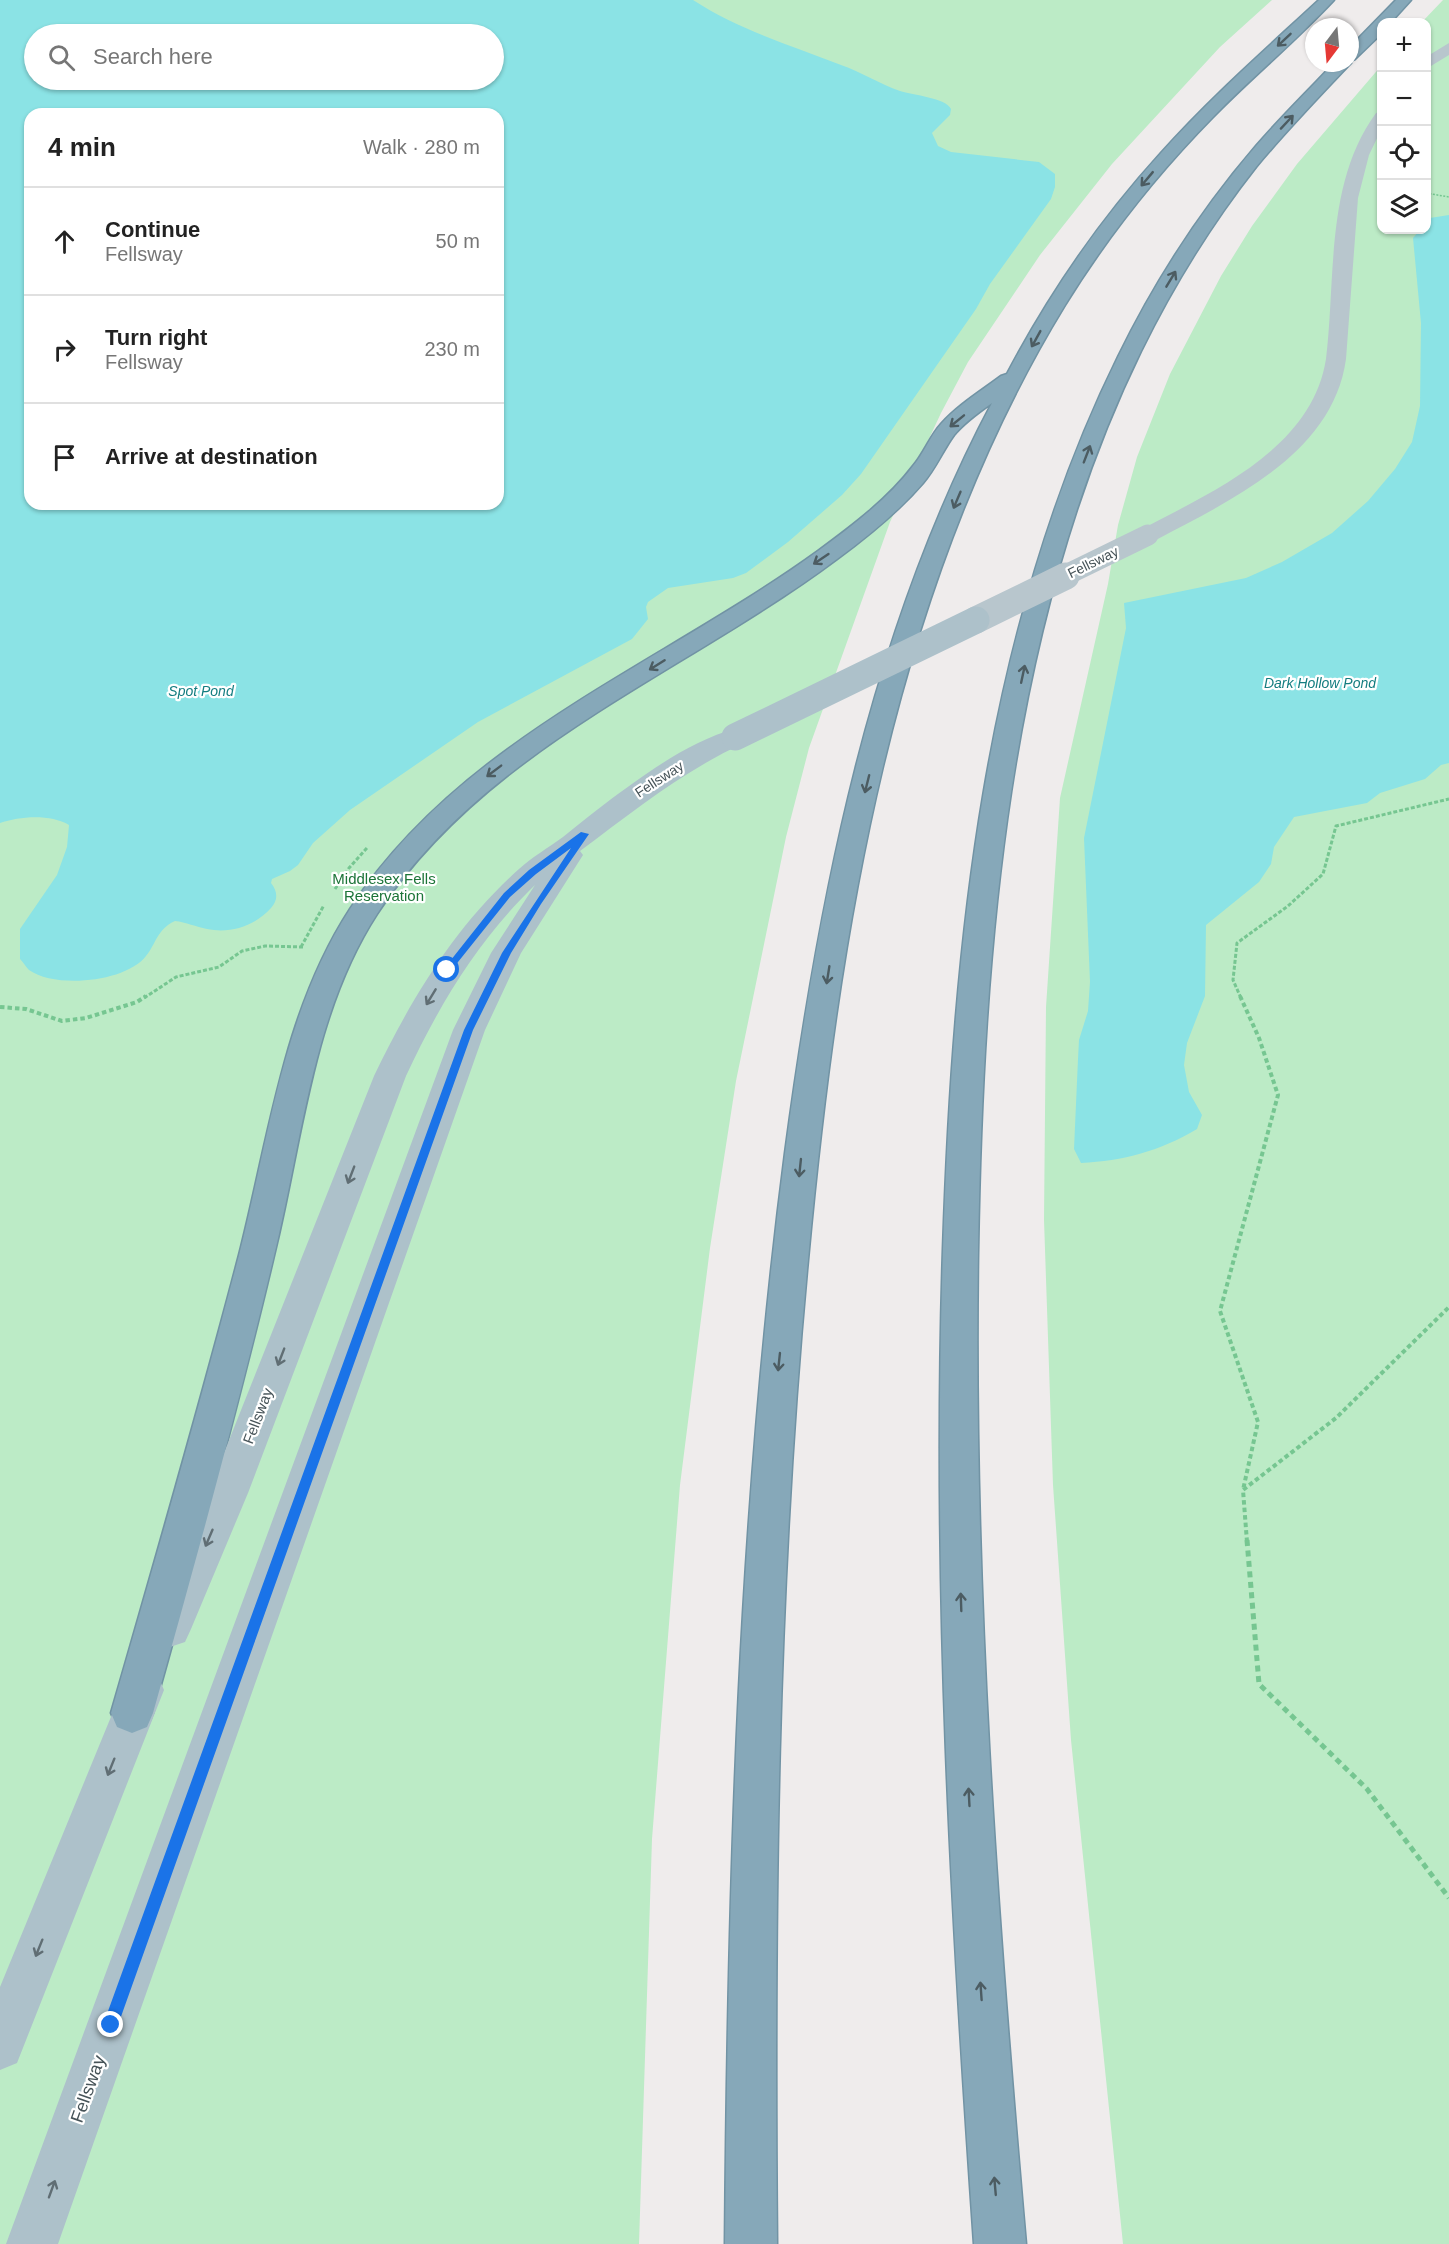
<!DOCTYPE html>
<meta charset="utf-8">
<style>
:root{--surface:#fff;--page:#f2f2f2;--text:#222;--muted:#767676;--line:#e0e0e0}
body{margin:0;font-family:Helvetica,sans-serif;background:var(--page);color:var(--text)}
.controls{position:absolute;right:18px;top:18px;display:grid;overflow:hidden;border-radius:12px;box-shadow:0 2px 4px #0004}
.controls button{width:54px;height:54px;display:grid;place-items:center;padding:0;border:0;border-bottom:2px solid var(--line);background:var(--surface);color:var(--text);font:30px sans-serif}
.compass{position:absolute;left:1305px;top:18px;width:54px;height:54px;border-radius:50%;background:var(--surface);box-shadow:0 2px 4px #0004;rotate:196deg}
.stop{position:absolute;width:18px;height:18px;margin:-14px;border:4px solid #1a73e8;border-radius:50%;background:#fff}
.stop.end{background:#1a73e8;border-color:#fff;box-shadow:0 2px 6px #0008}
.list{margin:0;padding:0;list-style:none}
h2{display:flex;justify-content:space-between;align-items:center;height:78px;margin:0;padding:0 24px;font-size:26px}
h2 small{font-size:20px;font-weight:400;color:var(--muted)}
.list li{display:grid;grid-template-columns:39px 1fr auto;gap:18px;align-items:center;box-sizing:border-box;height:108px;padding:0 24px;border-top:2px solid var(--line)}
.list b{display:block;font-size:22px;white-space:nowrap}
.list p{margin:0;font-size:20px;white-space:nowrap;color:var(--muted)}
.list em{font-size:20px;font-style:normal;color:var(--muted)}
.icon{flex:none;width:33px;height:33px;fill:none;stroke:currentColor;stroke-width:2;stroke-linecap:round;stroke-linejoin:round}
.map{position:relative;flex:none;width:1449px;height:2244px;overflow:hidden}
.search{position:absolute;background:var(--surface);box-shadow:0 2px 4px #0004;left:24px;top:24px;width:480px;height:66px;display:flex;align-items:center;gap:15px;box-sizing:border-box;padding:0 21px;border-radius:33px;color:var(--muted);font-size:22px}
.panel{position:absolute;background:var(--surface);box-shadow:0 2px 4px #0004;left:24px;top:108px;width:480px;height:402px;border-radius:18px}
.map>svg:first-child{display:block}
.green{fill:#bcebc6;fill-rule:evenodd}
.water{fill:#8be3e5;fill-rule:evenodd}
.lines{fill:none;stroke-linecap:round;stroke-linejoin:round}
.motorway-casing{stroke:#7193a4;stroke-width:3}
.path-far3{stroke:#76c691;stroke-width:1.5;stroke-dasharray:2 1.5;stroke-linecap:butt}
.path-far2{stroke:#76c691;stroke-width:3;stroke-dasharray:4 2;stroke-linecap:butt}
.path-far1{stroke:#76c691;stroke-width:4;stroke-dasharray:4.5 3;stroke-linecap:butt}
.path{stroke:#76c691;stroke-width:5;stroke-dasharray:6 4.5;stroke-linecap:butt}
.secondary{fill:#b8c6cd;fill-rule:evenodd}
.primary{fill:#adc1ca;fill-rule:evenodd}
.motorway{fill:#86a8b9;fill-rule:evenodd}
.secondary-bridge-far1{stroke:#b8c6cd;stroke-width:21}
.secondary-bridge{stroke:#b8c6cd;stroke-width:27}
.primary-bridge{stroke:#adc1ca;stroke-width:27}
.oneway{stroke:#4c5c62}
.oneway2{stroke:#606e74}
.route{fill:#1a73e8}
.labels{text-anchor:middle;stroke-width:4.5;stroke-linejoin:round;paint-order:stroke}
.far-street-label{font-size:14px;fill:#465358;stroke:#fff}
.far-water-label{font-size:14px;font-style:italic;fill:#147d80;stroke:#fff}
.park-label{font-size:15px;fill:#1c7438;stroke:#fff}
.street-label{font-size:15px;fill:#465358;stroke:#fff}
.near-street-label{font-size:18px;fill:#465358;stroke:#fff}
</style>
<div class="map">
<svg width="1449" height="2244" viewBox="0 0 1449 2244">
<rect width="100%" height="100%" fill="#efecec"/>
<!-- green -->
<path class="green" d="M0 0H1272L1220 47 1112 164 1040 255 968 362 941 413 890 522 809 748 786 837 736 1081 710 1248 680 1485 652 1839 639 2244H0ZM34 34H494V80H34ZM30 114H498V504H30Z
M1443 0H1449V2244H1123L1071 1740 1053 1485 1044 1220 1046 1007 1060 798 1108 584 1118 525 1137 457 1170 374 1221 276 1252 226 1297 164 1381 66 1382 230H1426V22H1422Z"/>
<!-- water -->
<path class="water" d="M0 0H693C739 30 790 45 841 65 861 72 880 84 900 91 913 95 946 98 951 109L950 115 932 133 938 146 951 152 1039 162 1055 174V187L1051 199 990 284 976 309 861 474 842 495 788 542 746 573 733 578 668 588 648 602 646 607 648 619 632 639 478 722 350 810 313 843 298 865 290 871 272 879 271 883C278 892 278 900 271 908 255 926 230 934 207 929 196 927 186 922 175 921 157 929 156 944 146 956 126 982 56 989 29 970 26 967 23 962 20 959V929L57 875 67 847 69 825C51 814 20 816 0 823ZM34 34H494V80H34ZM30 114H498V504H30Z
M1449 215V763L1441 765 1425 779 1380 793 1367 803 1294 817 1274 847 1271 864 1259 882 1206 925 1205 996 1187 1043 1184 1065 1189 1092 1202 1115 1197 1129C1160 1151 1123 1161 1081 1163L1074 1149 1078 1059 1079 1040 1088 1011 1090 982 1084 838 1126 628 1124 603 1246 578 1282 562 1332 533 1368 501 1395 469 1412 442 1420 406 1421 323 1413 238 1420 230H1426L1427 222 1430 218Z"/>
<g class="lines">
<!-- motorway casing -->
<g class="motorway-casing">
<path id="motorway" d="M1319 0H1334C1296 41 1252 77 1213 117 1157 174 1107 237 1065 305 892 587 838 936 808 1260 777 1587 774 1915 777 2244H725C728 1880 738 1515 785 1153 819 897 870 633 992 403 979 412 965 422 954 435 943 450 936 468 923 483 898 512 867 537 837 559 682 675 487 746 377 914 314 1011 303 1133 277 1243 240 1401 197 1557 153 1713L147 1727 132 1733 117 1727 111 1713C155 1561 199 1408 239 1255 269 1138 283 1012 350 909 462 738 659 666 818 551 852 526 888 499 913 466 924 453 930 436 941 424 958 405 981 391 1001 376L1007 374C1049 294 1100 220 1161 153 1210 98 1265 50 1319 0Z
M1396 0H1411L1391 22H1382V33L1355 59 1350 61V47Z
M1350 62 1351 63 1348 66C1317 99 1285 132 1256 167 1211 224 1173 286 1141 351 1007 625 983 952 978 1253 973 1584 997 1914 1026 2244H974C951 1913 932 1581 943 1249 953 947 983 631 1118 357 1155 281 1201 210 1256 146 1281 117 1308 91 1334 63Z"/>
</g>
<!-- path-far3 -->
<path class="path-far3" d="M1426 193 1449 197"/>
<!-- path-far2 -->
<path class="path-far2" d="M335 889 349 868 367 848
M301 947 324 905
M144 998 176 977 219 967 242 951 265 946 303 947
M1241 998 1233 980 1237 943 1288 906 1323 874 1336 826 1449 799"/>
<!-- path-far1 -->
<path class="path-far1" d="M1240 996 1259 1038 1278 1095 1220 1311 1258 1422 1243 1490
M0 1007 26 1009 62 1021 86 1018 137 1002 146 996
M1247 1542 1243 1490 1336 1418 1449 1307"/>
<!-- path -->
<path class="path" d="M1247 1540 1259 1684 1367 1789 1449 1898"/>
<!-- secondary -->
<path class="secondary" d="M1449 43V55L1426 69V57Z
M1382 111V128L1369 155 1358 198 1346 359C1333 454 1231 500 1156 540L1148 542 1140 540 1136 535 1140 530C1212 492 1312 449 1326 359 1336 277 1325 183 1376 113Z"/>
<!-- primary -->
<path class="primary" d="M735 729 744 731 748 737 744 743C683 771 634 811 580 851L583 855 521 953 485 1030 58 2244H6L453 1030 491 953 535 885C478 940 439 1005 406 1076L248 1493 191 1629 185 1642 170 1647 155 1642 149 1629 208 1493 374 1076C411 999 455 926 519 869 532 857 548 848 563 837 577 826 591 814 606 803 642 776 691 740 735 729Z
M143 1671 158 1676 164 1690 17 2063 0 2070V1987L122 1690 128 1676Z"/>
<!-- motorway -->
<use href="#motorway" class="motorway"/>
<!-- secondary-bridge-far1 -->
<path class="secondary-bridge-far1" d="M1062 577 1148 535"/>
<!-- secondary-bridge -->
<path class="secondary-bridge" d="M976 620 1066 576"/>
<!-- primary-bridge -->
<path class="primary-bridge" d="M735 737 976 620"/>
</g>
<!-- one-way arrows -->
<defs><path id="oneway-shaft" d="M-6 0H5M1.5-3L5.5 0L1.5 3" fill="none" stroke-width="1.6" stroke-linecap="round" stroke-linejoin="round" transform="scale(1.5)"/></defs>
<g class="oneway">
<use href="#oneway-shaft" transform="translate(1284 40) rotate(137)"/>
<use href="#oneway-shaft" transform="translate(1287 122) rotate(-47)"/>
<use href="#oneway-shaft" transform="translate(1147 179) rotate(130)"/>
<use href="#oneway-shaft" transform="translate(1171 279) rotate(-59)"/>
<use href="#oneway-shaft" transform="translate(1036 339) rotate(119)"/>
<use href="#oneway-shaft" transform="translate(957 421) rotate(141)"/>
<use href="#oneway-shaft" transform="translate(1087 454) rotate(-69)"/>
<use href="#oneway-shaft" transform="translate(957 500) rotate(113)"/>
<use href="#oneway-shaft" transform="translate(821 559) rotate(146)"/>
<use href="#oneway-shaft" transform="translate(657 665) rotate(148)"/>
<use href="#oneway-shaft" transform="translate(1023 674) rotate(-78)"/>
<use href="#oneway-shaft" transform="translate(494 771) rotate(143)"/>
<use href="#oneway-shaft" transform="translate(867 784) rotate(104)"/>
<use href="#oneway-shaft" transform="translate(828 975) rotate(99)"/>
<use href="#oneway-shaft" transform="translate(800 1168) rotate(96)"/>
<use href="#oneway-shaft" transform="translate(779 1362) rotate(96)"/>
<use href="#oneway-shaft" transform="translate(961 1602) rotate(-92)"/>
<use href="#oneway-shaft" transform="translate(969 1797) rotate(-93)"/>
<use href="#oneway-shaft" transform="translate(981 1991) rotate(-94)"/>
<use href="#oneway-shaft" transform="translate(995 2186) rotate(-95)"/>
</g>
<g class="oneway2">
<use href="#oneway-shaft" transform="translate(431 997) rotate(121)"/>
<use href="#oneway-shaft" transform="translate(351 1175) rotate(111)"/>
<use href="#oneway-shaft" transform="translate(281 1357) rotate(111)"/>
<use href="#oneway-shaft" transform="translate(209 1538) rotate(113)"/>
<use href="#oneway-shaft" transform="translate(111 1767) rotate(112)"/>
<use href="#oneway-shaft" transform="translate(39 1948) rotate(112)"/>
<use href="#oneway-shaft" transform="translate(52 2189) rotate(-70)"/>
</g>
<!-- route -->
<path class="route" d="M581 832 589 834 541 904 511 953 473 1030 118 2025 116 2030 111 2032 106 2030 103 2025 464 1030 502 953 571 848 536 874 510 897 450 972 443 970 504 893 529 870Z"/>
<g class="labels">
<!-- far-street labels -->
<g class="far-street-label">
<text transform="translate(1093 562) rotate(-26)" y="5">Fellsway</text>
<text transform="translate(659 779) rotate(-33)" y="5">Fellsway</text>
</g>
<!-- far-water labels -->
<g class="far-water-label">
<text x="1320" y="688">Dark Hollow Pond</text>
<text x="201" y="696">Spot Pond</text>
</g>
<!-- park labels -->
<g class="park-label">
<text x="384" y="884">Middlesex Fells<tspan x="384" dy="17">Reservation</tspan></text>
</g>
<!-- street labels -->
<g class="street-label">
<text transform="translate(258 1416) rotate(-69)" y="5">Fellsway</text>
</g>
<!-- near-street labels -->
<g class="near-street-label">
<text transform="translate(88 2089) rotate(-70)" y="6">Fellsway</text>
</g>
</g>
</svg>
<div class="controls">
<button>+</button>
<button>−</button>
<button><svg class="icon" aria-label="locate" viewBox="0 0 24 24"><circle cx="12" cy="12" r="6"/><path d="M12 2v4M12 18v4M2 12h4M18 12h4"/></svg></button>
<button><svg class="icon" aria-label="layers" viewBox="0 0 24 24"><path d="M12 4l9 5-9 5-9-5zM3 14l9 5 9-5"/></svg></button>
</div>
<svg class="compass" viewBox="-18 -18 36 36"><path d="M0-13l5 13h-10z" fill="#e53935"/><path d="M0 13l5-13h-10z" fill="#767676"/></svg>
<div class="stop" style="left:447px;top:970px"></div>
<div class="stop end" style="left:111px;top:2025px"></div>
<div class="search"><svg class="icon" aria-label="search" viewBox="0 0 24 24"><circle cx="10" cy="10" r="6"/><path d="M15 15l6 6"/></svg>Search here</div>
<section class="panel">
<h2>4 min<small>Walk · 280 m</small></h2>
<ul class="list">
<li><svg class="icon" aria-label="ahead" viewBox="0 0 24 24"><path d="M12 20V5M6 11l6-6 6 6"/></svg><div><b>Continue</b><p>Fellsway</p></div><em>50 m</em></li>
<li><svg class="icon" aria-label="right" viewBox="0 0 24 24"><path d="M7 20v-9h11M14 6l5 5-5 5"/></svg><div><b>Turn right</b><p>Fellsway</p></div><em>230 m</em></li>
<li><svg class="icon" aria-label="arrive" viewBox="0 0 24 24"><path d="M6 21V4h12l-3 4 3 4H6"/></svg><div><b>Arrive at destination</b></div></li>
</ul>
</section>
</div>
